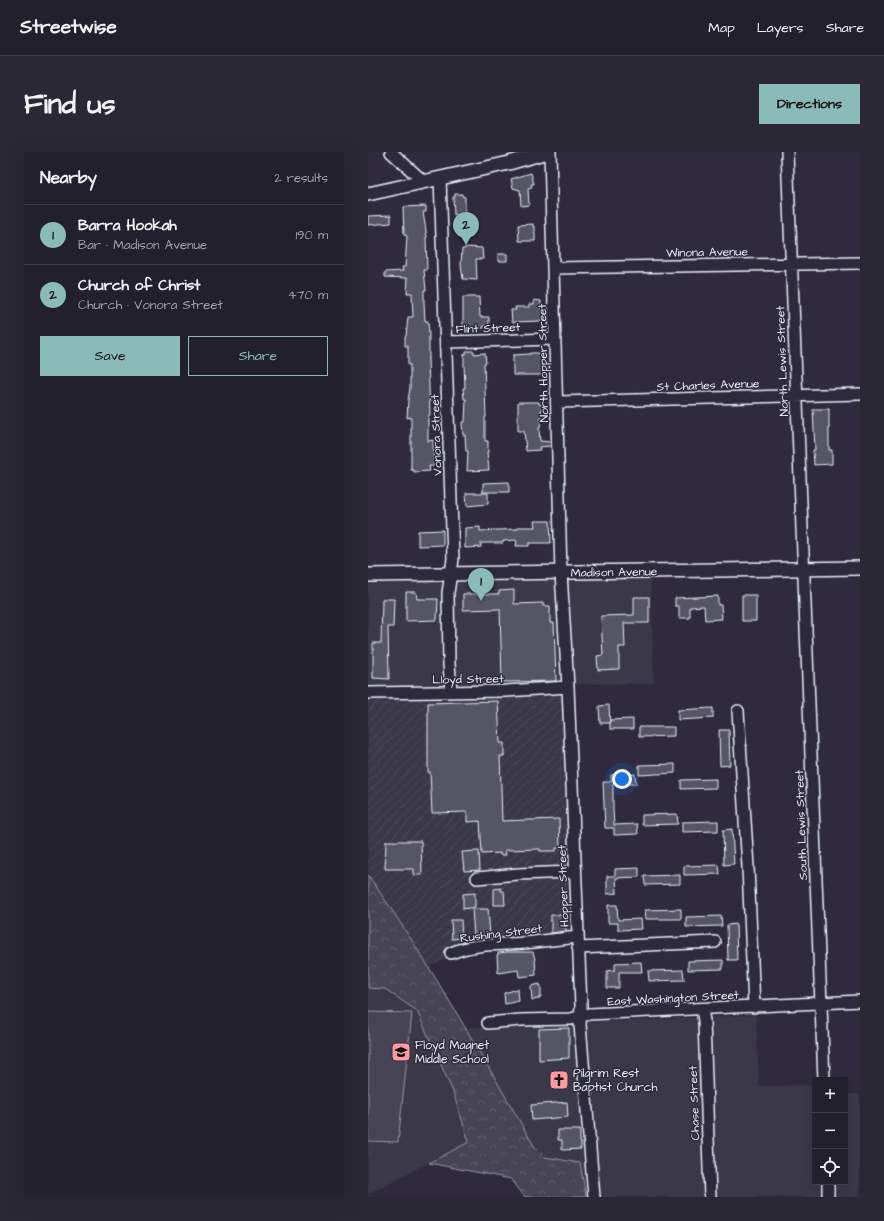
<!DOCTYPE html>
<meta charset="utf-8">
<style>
:root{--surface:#23202e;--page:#2b2836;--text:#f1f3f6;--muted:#a3a3aa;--line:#403e4a;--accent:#8bbbb9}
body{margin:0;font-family:"Architects Daughter",sans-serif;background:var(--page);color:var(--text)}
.controls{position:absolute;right:12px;bottom:12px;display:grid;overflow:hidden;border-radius:0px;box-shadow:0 4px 16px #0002}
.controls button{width:36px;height:36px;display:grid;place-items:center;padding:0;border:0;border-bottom:1px solid var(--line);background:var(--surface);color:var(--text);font:20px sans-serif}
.you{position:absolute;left:254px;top:627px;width:14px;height:14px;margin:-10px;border:3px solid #fff;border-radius:50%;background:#1a73e8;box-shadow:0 0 0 6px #1a73e833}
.badge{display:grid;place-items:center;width:26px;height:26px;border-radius:50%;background:var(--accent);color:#111;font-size:13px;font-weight:700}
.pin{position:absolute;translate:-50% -33px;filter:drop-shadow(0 1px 2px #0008)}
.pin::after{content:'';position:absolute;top:21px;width:14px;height:12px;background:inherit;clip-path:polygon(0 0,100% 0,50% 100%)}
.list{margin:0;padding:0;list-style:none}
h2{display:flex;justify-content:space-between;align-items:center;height:52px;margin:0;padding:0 16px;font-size:17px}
h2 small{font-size:13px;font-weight:400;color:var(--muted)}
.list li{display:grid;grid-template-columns:26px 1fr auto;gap:12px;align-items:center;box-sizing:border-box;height:60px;padding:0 16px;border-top:1px solid var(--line)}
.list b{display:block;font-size:15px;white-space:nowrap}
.list p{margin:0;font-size:13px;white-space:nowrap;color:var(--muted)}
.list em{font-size:13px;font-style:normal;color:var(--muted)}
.actions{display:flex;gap:8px;padding:12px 16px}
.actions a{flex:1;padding:9px 0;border:1px solid var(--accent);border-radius:0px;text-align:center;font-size:14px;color:var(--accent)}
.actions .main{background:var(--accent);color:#111}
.icon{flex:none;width:22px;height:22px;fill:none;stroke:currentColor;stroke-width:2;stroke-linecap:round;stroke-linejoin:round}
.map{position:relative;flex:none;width:492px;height:1045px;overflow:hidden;border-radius:0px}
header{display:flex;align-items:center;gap:24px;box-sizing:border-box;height:56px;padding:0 20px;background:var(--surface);border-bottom:1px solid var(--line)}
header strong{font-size:19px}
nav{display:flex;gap:22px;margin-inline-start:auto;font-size:14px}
.intro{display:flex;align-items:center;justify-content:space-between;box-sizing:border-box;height:96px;padding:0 24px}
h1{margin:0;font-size:28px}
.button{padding:10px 18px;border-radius:0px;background:var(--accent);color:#111;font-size:14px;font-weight:700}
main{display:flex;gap:24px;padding:0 24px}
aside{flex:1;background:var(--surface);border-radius:0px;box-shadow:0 4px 16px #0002}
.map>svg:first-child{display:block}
.built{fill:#3b3749}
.industrial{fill:url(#industrial-furrows)}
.green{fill:#464455;stroke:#979aa6}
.forest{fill:url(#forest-crowns);stroke:#979aa6}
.building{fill:#575565;stroke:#e8f1f8}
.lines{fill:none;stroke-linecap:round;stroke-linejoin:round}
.minor-casing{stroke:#e8f1f8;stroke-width:14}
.major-casing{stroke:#e8f1f8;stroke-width:16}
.minor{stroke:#2f2a3d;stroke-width:11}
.major{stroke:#2f2a3d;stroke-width:13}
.labels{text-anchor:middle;stroke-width:3;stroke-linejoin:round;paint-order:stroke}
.street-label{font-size:12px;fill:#e8f1f8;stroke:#2f2a3d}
.poi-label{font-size:12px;fill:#e8f1f8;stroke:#2f2a3d;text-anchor:start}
</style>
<header>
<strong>Streetwise</strong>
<nav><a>Map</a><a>Layers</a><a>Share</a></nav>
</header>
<div class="intro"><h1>Find us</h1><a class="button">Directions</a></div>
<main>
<aside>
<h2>Nearby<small>2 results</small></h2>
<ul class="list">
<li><span class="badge">1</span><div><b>Barra Hookah</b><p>Bar · Madison Avenue</p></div><em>190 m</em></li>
<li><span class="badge">2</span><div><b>Church of Christ</b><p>Church · Vonora Street</p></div><em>470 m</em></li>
</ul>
<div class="actions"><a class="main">Save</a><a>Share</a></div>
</aside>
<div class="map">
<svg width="492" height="1045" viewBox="0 0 492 1045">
<defs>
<pattern id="industrial-furrows" width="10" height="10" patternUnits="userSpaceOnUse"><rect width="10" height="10" fill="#3b3749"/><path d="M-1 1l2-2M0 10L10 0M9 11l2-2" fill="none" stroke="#4e4b5b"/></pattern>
<pattern id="forest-crowns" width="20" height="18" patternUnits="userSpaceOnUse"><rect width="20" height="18" fill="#464455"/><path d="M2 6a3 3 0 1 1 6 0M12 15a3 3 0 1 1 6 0" fill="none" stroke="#615f6e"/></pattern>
</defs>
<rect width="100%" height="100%" fill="#2f2a3d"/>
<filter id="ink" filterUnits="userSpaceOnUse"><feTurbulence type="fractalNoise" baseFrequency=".025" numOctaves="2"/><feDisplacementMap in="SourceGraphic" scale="8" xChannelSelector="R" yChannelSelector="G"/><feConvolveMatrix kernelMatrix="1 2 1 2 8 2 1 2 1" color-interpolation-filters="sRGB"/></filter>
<g filter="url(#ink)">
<!-- built -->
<path class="built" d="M282 411 286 531 0 536V416Z
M0 836 17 837 49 859 85 940 101 990 0 1042Z
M388 863 391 934 447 933V1030H477V942H492V1045H218L212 1011 177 1005 166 994 98 876Z"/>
<!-- industrial -->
<path class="industrial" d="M195 532 205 790 97 798 61 815 32 769 0 723V536Z"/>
<!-- green -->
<path class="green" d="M0 860 44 861 30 990 0 989Z"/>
<!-- forest -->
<path class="forest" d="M0 723C61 810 113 902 166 994L177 1005 212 1011 218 1045H157L143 1027 61 1011 101 990 85 940 49 859 17 837 0 836Z"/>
<!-- building -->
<path class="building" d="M163 21 166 32H163L164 36 160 37 161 53 153 54 152 38 145 36 143 27Z
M87 42H94V44L97 45V62L86 63 85 45H87Z
M58 54V60H55L59 85H58L59 118H56L58 138H56V151L57 169H60L61 182V207H60L62 263 60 264V289L65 288 66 314H61L62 319 46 320V318H43V265L39 266 40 248 42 236V213H40V194H37V184H38L40 165H45L44 141H39L40 126 17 125V120L35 119 34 115H37L39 84 36 83 35 55Z
M23 63V71L0 73V64Z
M165 72V75H167V89H151L150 73Z
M97 95 114 96 115 107H108L109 128 95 127 93 113 94 97H97Z
M130 102H139V109H130Z
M95 145H111L112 165H121V174H116V176L95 177Z
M166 148 173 149 174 169 144 170 143 158H148L147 155H161V152H166Z
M98 199H106V202L117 201 118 211H116L118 265H117V289H120V300H119L121 318 99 319 100 299H98L97 283H95L94 270H97L98 247H96L95 236H97L96 212V202H98Z
M162 201H176L177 223H145V203L162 202Z
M150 250H171V252L174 253 172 276H171L172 289 183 290V294L171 295 172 298 158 299 156 279H150Z
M445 257H461V298H464V312L446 313 445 298H447Z
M141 330V340H115V331Z
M98 341H120V352L99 354Z
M166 369H182L183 391H161V394H148L149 388 135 389V391H113V395L97 396V376L112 375V379L149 377V375H167Z
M75 378V393L50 394V379Z
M146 438V452L175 451V454H182V471H186L188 529 134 530 132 457 95 458V442H131V439Z
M38 440H48L49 447H70L69 468 38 469Z
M374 443H388V469H374Z
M350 444V453H353L354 467 337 468 336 454 322 455V466H311V454H307V446Z
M266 445H281V471H256L257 495H251V517L230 518 229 504 235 503 233 464 266 463Z
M14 447H26L25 475H20L21 527 5 526V491H13Z
M130 549 132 591H136V604H132L134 669 191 667 192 696H188V699H172V697L137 698 138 703H132V701L114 702 112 669 99 670V660L64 661 62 620H60V551Z
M241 553 242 571H232L231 554Z
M345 556V566L310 568V558Z
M265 567V577H242V568Z
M271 575H306V584L271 585Z
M351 578H361L362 613 352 614Z
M307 612V621L271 623V613Z
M267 622 268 632H245V658L246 673 269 672 270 682 246 683V676H237L235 630H243V623Z
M348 627V636L313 637V628Z
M309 662 310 672 274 673V663Z
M350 669V679L314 680V670Z
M364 677 366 712 356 713 355 678Z
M18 689H53L54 723H46V717H17Z
M111 699 112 718 96 719 94 700Z
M351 713 352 722 316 723V714Z
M271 716V725L248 726 249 741 239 742V724H247V717Z
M312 723V732L277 733 276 724Z
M133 736V739H136L137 753H126V737Z
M107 741V755L95 757V742Z
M240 753H249L250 768 273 767 274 777 250 778V771H240Z
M104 757H120L122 784 112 785V783H106Z
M313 757V767H278L277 758Z
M183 763H197L198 779 183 781Z
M353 764 354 774 318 775V765Z
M83 768H93L94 786 84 787Z
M368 772 369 808H360L359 773Z
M138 800H165L167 807 168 823 151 825 150 818 130 821 129 803H130V801Z
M355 808V817L320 818V809Z
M273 810 274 820H251V836H239V819L247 818V811Z
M315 818 316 828 281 829 280 819Z
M172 832V834H173V845H171V847L164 848 163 834Z
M150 837 151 849 137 852 136 841Z
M201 876V906L171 908V877Z
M199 950 200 965 164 968 163 953Z
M190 978H212V990H213V997L194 998V988H190Z"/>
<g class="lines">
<!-- minor casing -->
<g class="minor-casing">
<path id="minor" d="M23 0 56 30
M182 0 193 421 200 535 213 854 212 873 226 1045
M419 0 456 928
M72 26 85 407 80 441 81 511 83 540
M186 116 492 111
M78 190 187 187
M189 250 492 242
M0 541 138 539 200 535
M370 559 380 715 386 855
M109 726 150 722 207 720
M210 796 347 790
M83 801C106 791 132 793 157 791 175 789 192 787 210 785
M334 857 336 869 342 1045
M120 871 153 868 203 867 221 862 492 849
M460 1030V1045"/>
</g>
<!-- major casing -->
<g class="major-casing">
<path id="major" d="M0 42 141 11 179 0
M0 423 492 416"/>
</g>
<!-- minor -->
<use href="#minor" class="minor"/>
<!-- major -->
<use href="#major" class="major"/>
</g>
</g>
<!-- icons -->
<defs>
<g id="school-square" transform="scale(1)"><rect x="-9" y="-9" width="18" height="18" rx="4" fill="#ff9aa2" stroke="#2f2a3d"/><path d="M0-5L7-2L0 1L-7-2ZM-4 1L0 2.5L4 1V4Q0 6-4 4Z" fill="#111"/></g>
<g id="church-square" transform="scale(1)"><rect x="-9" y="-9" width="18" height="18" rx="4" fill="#ff9aa2" stroke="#2f2a3d"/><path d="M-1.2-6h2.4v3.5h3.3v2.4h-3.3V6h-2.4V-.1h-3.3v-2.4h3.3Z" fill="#111"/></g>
</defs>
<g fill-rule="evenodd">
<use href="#school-square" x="33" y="900"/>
<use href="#church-square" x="191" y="928"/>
</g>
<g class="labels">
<!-- street labels -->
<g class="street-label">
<text transform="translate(339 100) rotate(-1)" y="4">Winona Avenue</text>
<text transform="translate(120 176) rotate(-2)" y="4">Flint Street</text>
<text transform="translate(414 209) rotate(-92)" y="4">North Lewis Street</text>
<text transform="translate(175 211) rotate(-91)" y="4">North Hopper Street</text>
<text transform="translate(340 233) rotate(-2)" y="4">St Charles Avenue</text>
<text transform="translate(68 283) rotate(-92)" y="4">Vonora Street</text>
<text transform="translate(246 420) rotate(-1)" y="4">Madison Avenue</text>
<text transform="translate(100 527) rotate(-1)" y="4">Lloyd Street</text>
<text transform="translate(433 673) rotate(-92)" y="4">South Lewis Street</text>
<text transform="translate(195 734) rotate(-92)" y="4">Hopper Street</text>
<text transform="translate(133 781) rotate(-7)" y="4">Rushing Street</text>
<text transform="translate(305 846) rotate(-3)" y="4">East Washington Street</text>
<text transform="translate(326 951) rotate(-92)" y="4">Chase Street</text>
</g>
<!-- poi labels -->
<g class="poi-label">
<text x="47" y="897">Floyd Magnet<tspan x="47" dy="14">Middle School</tspan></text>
<text x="205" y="925">Pilgrim Rest<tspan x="205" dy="14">Baptist Church</tspan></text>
</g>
</g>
</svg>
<div class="controls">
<button>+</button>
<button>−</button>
<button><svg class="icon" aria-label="locate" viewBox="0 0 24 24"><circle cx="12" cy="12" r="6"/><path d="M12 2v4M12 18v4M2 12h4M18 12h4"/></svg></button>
</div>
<div class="you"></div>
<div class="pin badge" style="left:113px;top:449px">1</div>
<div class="pin badge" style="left:98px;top:93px">2</div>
</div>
</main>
